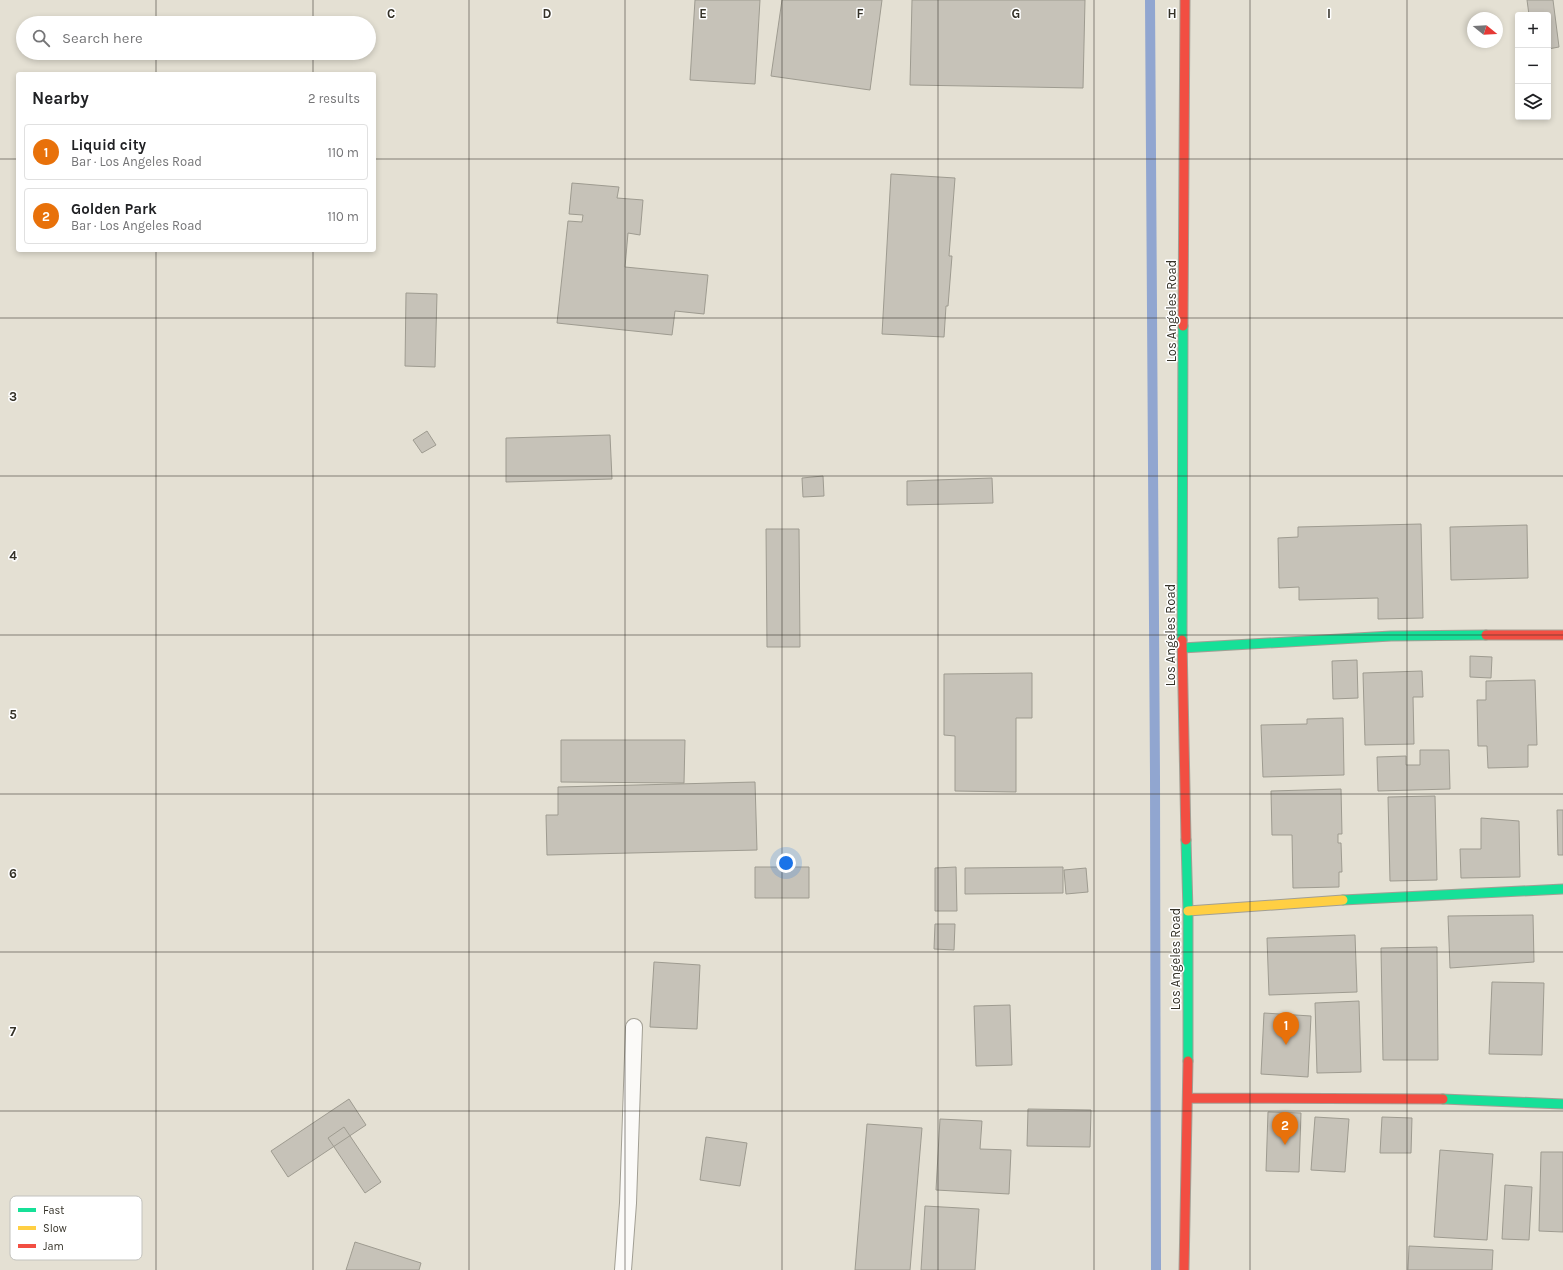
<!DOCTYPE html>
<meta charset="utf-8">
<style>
:root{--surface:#fff;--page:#f2f2f2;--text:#202124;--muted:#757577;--line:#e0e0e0;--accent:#111827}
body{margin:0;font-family:Karla,sans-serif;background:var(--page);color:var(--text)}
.controls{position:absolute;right:12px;top:12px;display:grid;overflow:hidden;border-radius:4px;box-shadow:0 2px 6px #0003}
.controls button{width:36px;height:36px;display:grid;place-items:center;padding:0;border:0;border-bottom:1px solid var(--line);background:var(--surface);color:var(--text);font:20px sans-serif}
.compass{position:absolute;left:1467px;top:12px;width:36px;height:36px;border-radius:50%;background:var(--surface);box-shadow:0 2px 6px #0003;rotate:108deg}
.you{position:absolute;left:786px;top:863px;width:14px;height:14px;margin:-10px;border:3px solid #fff;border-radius:50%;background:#1a73e8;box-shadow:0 0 0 6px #1a73e833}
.badge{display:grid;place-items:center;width:26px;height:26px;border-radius:50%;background:var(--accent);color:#fff;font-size:13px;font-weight:700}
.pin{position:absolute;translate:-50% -33px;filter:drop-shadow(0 1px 2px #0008)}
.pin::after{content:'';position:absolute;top:21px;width:14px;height:12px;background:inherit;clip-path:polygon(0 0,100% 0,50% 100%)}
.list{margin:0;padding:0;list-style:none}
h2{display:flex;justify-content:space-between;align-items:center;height:52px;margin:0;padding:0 16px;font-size:17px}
h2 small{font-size:13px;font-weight:400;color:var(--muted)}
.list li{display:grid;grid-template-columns:26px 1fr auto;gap:12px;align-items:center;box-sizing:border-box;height:56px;margin:0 8px 8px;padding:0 8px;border:1px solid var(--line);border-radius:4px}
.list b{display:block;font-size:15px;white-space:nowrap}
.list p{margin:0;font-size:13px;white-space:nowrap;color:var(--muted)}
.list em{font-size:13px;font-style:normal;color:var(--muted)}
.icon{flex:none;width:22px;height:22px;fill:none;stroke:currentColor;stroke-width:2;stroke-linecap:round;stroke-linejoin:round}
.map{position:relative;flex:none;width:1563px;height:1270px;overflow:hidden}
.search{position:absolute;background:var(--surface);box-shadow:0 2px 6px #0003;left:16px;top:16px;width:360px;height:44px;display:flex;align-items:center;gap:10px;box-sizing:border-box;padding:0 14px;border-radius:22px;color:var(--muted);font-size:15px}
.panel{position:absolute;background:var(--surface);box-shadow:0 2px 6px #0003;left:16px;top:72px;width:360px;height:180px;border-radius:4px}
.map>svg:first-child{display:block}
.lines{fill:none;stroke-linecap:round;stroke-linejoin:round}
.stream{stroke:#91a6d0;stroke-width:10}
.building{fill:#c6c2b8;stroke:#9e9b90}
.lane-casing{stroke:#a29f94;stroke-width:18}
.fast-casing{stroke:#a29f94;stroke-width:11}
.slow-casing{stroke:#a29f94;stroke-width:11}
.jam-casing{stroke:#a29f94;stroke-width:11}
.lane{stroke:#fbfaf8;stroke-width:16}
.fast{stroke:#16e098;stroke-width:9}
.slow{stroke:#ffcf43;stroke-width:9}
.jam{stroke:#f24e42;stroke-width:9}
.grid{fill:none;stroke:#353228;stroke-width:1;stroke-opacity:0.55}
.labels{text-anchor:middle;stroke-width:3;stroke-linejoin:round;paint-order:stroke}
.street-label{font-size:13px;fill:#353228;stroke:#fff}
.key{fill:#fff;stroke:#c2c2be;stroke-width:1}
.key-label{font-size:11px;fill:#353228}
.grid-label{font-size:13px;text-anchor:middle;font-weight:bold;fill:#353228;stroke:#fff;stroke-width:3;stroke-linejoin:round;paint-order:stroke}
</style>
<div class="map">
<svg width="1563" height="1270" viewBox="0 0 1563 1270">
<rect width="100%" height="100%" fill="#e4e0d3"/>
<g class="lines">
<!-- stream -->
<path class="stream" d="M1150 0 1155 776 1156 1270"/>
</g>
<!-- building -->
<path class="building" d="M695 0H760L755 84 690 80Z
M782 0H882L870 90 771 76Z
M912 0H1085L1083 88 910 85Z
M1527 0H1553L1559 47 1548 49V15H1529Z
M891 174 955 178 949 256H952L948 306H946L944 337 882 334Z
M572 183 619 187 617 198 643 200 640 235 628 233 625 267 708 275 704 314 675 311 672 335 557 323 568 221 582 222 583 215 569 214Z
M406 293 437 294 435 367 405 366Z
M427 431 436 445 422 453 413 440Z
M610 435 612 479 506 482V438Z
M823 476 824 496 803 497 802 478Z
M992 478 993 503 907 505V481Z
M1421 524 1423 618 1378 619V598L1299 600V587L1279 588 1278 538 1298 537V527Z
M1527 525 1528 578 1451 580 1450 527Z
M766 529H799L800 647H767Z
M1470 656 1492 657 1491 678 1470 677Z
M1357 660 1358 698 1333 699 1332 661Z
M1422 671 1423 697H1413L1414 744 1365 745 1363 673Z
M1032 673V718H1016V792L955 791V736L944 735V674Z
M1535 680 1537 745H1528V767L1488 768 1487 746H1478L1477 700H1486V681Z
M1343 718 1344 775 1263 777 1261 725 1307 724V719Z
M561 740H685L684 783 561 782Z
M1420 750H1449L1450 789 1378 791 1377 757 1406 756V765H1420Z
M755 782 757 850 547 855 546 815H558V787Z
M1341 789 1342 834H1338V843H1341L1342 872H1339V887L1293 888 1292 835H1272L1271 791Z
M1435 796 1437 880 1390 881 1388 797Z
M1557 810H1563V855H1558Z
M1481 818 1519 821 1520 877 1461 878 1460 849H1481Z
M755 867H809V898H755Z
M956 867 957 911H935V868Z
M1063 867V893L965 894V868Z
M1086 868 1088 892 1066 894 1064 870Z
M1533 915 1534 962 1450 968 1448 916Z
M935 924H955L954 950 934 949Z
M1355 935 1357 992 1269 995 1267 938Z
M1437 947 1438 1060H1383L1381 948Z
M654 962 700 965 697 1029 650 1027Z
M1492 982 1544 983 1542 1055 1489 1054Z
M1359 1001 1361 1072 1317 1073 1315 1003Z
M1010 1005 1012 1065 976 1066 974 1006Z
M1264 1013 1311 1016 1308 1077 1261 1074Z
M349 1099 366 1125 288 1177 271 1151Z
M1028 1109 1091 1110 1090 1147 1027 1146Z
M1268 1112 1301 1113 1299 1172 1266 1171Z
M1315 1117 1349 1119 1345 1172 1311 1170Z
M1382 1117 1412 1118 1411 1153H1380Z
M940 1119 982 1121 980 1149 1011 1150 1009 1194 936 1190Z
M867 1124 922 1128 910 1270H855Z
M344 1127 381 1182 365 1193 328 1138Z
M706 1137 747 1143 740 1186 700 1180Z
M1440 1150 1493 1154 1487 1240 1434 1237Z
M1541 1152H1563V1232L1539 1231Z
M1505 1185 1532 1187 1529 1240 1502 1239Z
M925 1206 979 1209 975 1270H921Z
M355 1242 421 1263 419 1270H346Z
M1409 1246 1493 1250 1492 1270H1408Z"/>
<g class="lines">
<!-- lane casing -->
<g class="lane-casing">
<path id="lane" d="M623 1270 628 1203 634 1027"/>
</g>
<!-- fast casing -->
<g class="fast-casing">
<path id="fast" d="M1182 640 1183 326
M1182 648 1391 636 1486 635
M1186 840 1188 911V1061
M1343 900 1563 889
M1443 1099 1563 1104"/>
</g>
<!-- slow casing -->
<g class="slow-casing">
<path id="slow" d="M1188 911 1343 900"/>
</g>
<!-- jam casing -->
<g class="jam-casing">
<path id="jam" d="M1183 326 1185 0
M1486 635H1563
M1182 640 1186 840
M1188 1098 1443 1099
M1184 1270 1188 1061"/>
</g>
<!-- lane -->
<use href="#lane" class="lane"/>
<!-- fast -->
<use href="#fast" class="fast"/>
<!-- slow -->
<use href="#slow" class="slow"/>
<!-- jam -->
<use href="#jam" class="jam"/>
</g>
<!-- grid -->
<path class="grid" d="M156 0V23M313 0V23M469 0V1270M625 0V1270M782 0V1270M938 0V1270M1094 0V1270M1250 0V1270M1407 0V1270M156 53V74M313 53V74M0 159H18M374 159H1563M156 250V1270M313 250V1270M0 318H1563M0 476H1563M0 635H1563M0 794H1563M0 952H1563M0 1111H1563"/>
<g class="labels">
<!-- street labels -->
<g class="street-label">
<text transform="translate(1171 311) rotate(-90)" y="5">Los Angeles Road</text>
<text transform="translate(1170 635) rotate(-90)" y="5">Los Angeles Road</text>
<text transform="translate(1175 959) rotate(-90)" y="5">Los Angeles Road</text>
</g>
</g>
<!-- legend -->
<rect x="10" y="1196" width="132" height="64" rx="6" class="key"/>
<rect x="18" y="1208" width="18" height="4" fill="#16e098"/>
<rect x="18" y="1226" width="18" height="4" fill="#ffcf43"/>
<rect x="18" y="1244" width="18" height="4" fill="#f24e42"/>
<g class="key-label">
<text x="43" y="1214">Fast</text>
<text x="43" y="1232">Slow</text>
<text x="43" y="1250">Jam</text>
</g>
<g class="grid-label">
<text x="391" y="18">C</text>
<text x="547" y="18">D</text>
<text x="703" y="18">E</text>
<text x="860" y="18">F</text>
<text x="1016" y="18">G</text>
<text x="1172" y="18">H</text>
<text x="1329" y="18">I</text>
<text x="13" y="401">3</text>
<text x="13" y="560">4</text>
<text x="13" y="719">5</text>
<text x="13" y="878">6</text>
<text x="13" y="1036">7</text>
</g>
</svg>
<div class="controls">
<button>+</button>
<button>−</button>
<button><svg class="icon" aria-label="layers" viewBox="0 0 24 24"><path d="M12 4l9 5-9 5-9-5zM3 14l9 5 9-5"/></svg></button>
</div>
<svg class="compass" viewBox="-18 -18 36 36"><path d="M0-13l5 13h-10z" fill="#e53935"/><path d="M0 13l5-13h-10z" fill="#757577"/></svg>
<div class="you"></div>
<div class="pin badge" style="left:1286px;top:1045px;background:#e8710a">1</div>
<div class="pin badge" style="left:1285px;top:1145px;background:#e8710a">2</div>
<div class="search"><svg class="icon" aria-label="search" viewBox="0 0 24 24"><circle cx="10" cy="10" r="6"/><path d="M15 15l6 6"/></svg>Search here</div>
<section class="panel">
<h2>Nearby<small>2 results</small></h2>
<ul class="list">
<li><span class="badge" style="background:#e8710a">1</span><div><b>Liquid city</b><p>Bar · Los Angeles Road</p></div><em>110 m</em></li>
<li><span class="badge" style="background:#e8710a">2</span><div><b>Golden Park</b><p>Bar · Los Angeles Road</p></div><em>110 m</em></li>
</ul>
</section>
</div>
